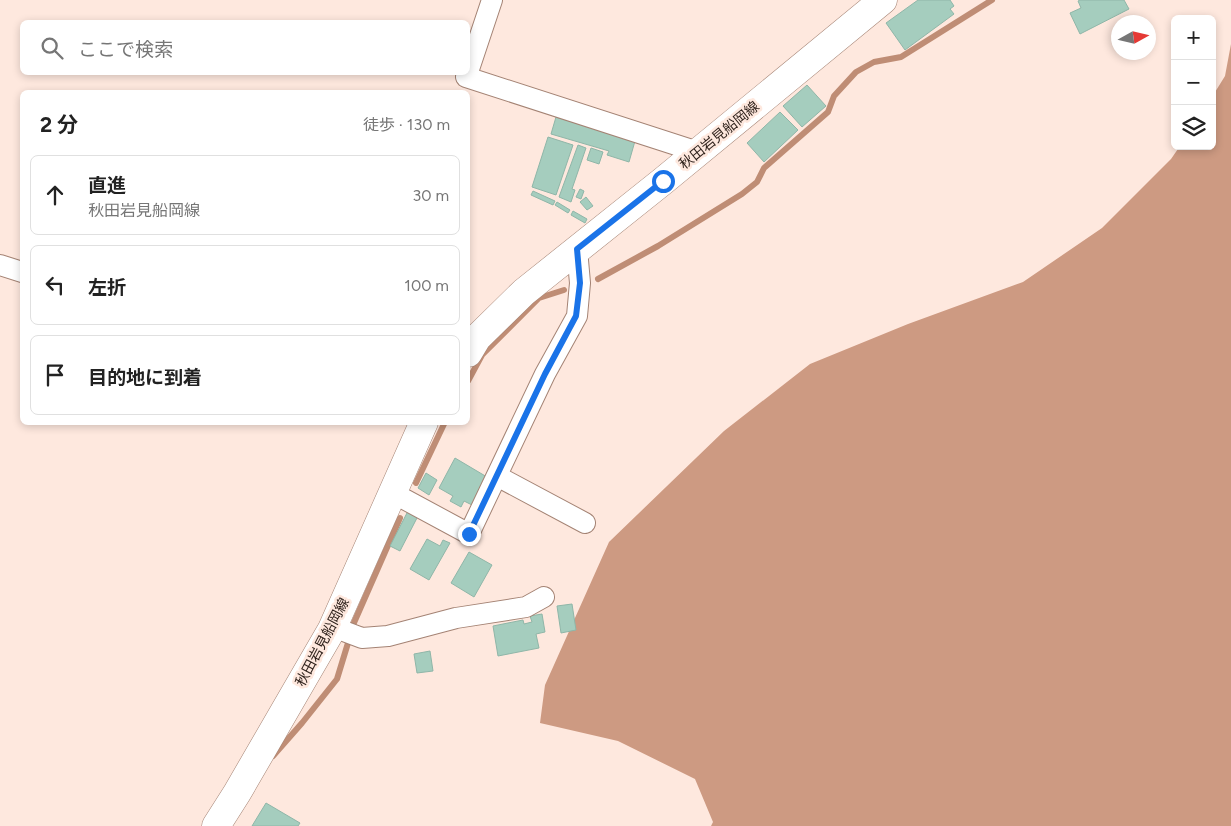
<!DOCTYPE html>
<html lang="ja">
<meta charset="utf-8">
<style>
:root{--surface:#fff;--page:#f6f6f6;--text:#222;--muted:#767676;--line:#e0e0e0}
body{margin:0;font-family:Figtree,"Noto Sans JP",sans-serif;background:var(--page);color:var(--text)}
.controls{position:absolute;right:15px;top:15px;display:grid;overflow:hidden;border-radius:8px;box-shadow:0 2px 8px #0003}
.controls button{width:45px;height:45px;display:grid;place-items:center;padding:0;border:0;border-bottom:1px solid var(--line);background:var(--surface);color:var(--text);font:25px sans-serif}
.compass{position:absolute;left:1111px;top:15px;width:45px;height:45px;border-radius:50%;background:var(--surface);box-shadow:0 2px 8px #0003;rotate:82deg}
.stop{position:absolute;width:15px;height:15px;margin:-11px;border:4px solid #1a73e8;border-radius:50%;background:#fff}
.stop.end{background:#1a73e8;border-color:#fff;box-shadow:0 1px 5px #0008}
.list{margin:0;padding:0;list-style:none}
h2{display:flex;justify-content:space-between;align-items:center;height:65px;margin:0;padding:0 20px;font-size:21px}
h2 small{font-size:16px;font-weight:400;color:var(--muted)}
.list li{display:grid;grid-template-columns:32px 1fr auto;gap:15px;align-items:center;box-sizing:border-box;height:80px;margin:0 10px 10px;padding:0 10px;border:1px solid var(--line);border-radius:8px}
.list b{display:block;font-size:19px;white-space:nowrap}
.list p{margin:0;font-size:16px;white-space:nowrap;color:var(--muted)}
.list em{font-size:16px;font-style:normal;color:var(--muted)}
.icon{flex:none;width:28px;height:28px;fill:none;stroke:currentColor;stroke-width:2;stroke-linecap:round;stroke-linejoin:round}
.map{position:relative;flex:none;width:1231px;height:826px;overflow:hidden}
.search{position:absolute;background:var(--surface);box-shadow:0 2px 8px #0003;left:20px;top:20px;width:450px;height:55px;display:flex;align-items:center;gap:12px;box-sizing:border-box;padding:0 18px;border-radius:8px;color:var(--muted);font-size:19px}
.panel{position:absolute;background:var(--surface);box-shadow:0 2px 8px #0003;left:20px;top:90px;width:450px;height:335px;border-radius:8px}
.map>svg:first-child{display:block}
.forest{fill:#cd9a82}
.lines{fill:none;stroke-linecap:round;stroke-linejoin:round}
.stream{stroke:#bf8d75;stroke-width:6}
.building{fill:#a5cdbe;stroke:#8fb6a8}
.minor-casing{stroke:#a48374;stroke-width:22}
.primary-casing{stroke:#a48374;stroke-width:29}
.minor{stroke:#fff;stroke-width:20}
.primary{stroke:#fff;stroke-width:28}
.route{stroke:#1a73e8;stroke-width:6}
.labels{text-anchor:middle;stroke-width:5;stroke-linejoin:round;paint-order:stroke}
.street-label{font-size:14px;fill:#2c1f19;stroke:#fee8de}
</style>
<div class="map">
<svg width="1231" height="826" viewBox="0 0 1231 826">
<rect width="100%" height="100%" fill="#fee8de"/>
<!-- forest -->
<path class="forest" d="M1231 44V826H711L713 822 695 779 618 741 540 723 545 685 609 542 724 431 810 364 908 324 1023 282 1102 228 1171 159 1180 146H1212V97L1225 76Z"/>
<g class="lines">
<!-- stream -->
<path class="stream" d="M598 279 658 246 742 194 757 182 764 168 828 112 834 96 856 72 874 62 901 57 992 0
M468 381 482 355 539 298 564 290
M416 483 445 422
M353 625 400 518
M273 756 302 723 337 679 348 643"/>
</g>
<!-- building -->
<path class="building" d="M918 0H950L954 6 950 9 954 14 905 50 886 23Z
M1080 0H1124L1129 9 1080 34 1070 13 1081 8 1078 1Z
M807 85 826 106 802 127 783 106Z
M780 112 798 130 764 162 747 143Z
M556 117 635 141 629 162 607 155 609 151 551 134Z
M548 137 573 145 556 195 532 187Z
M578 145 586 148 572 189 575 190 571 202 559 197Z
M591 148 603 152 599 164 587 160Z
M580 189 584 191 581 199 576 197Z
M533 191 555 201 553 205 531 195Z
M586 197 593 206 587 210 580 202Z
M557 202 570 210 568 213 555 205Z
M573 211 587 219 585 223 571 215Z
M455 458 487 477 472 505 464 501 461 507 450 501 453 496 439 488Z
M426 473 437 480 429 495 418 488Z
M408 511 418 516 400 551 390 546Z
M427 539 440 546 443 540 450 543 429 580 410 569Z
M469 552 492 565 474 597 451 583Z
M572 604 576 630 561 633 557 606Z
M542 614 545 632 536 634 539 648 498 656 493 626 523 620 524 624 532 622 530 616Z
M430 651 433 671 417 673 414 654Z
M266 803 300 823 298 826H252Z"/>
<g class="lines">
<!-- minor casing -->
<g class="minor-casing">
<path id="minor" d="M468 72 492 0
M466 77 698 152
M0 265 22 272
M497 476 585 523
M393 493 469 534 545 374 577 316 580 283 577 249
M333 627 362 638 388 636 456 618 526 607 544 597"/>
</g>
<!-- primary casing -->
<g class="primary-casing">
<path id="primary" d="M468 353 477 338 524 292 663 181 883 0
M216 826 237 793 332 629 424 422"/>
</g>
<!-- minor -->
<use href="#minor" class="minor"/>
<!-- primary -->
<use href="#primary" class="primary"/>
</g>
<g class="lines">
<!-- route -->
<path class="route" d="M469 534 545 374 576 316 580 283 577 249 663 181"/>
</g>
<g class="labels">
<!-- street labels -->
<g class="street-label">
<text transform="translate(719 135) rotate(-39)" y="5">秋田岩見船岡線</text>
<text transform="translate(322 642) rotate(-62)" y="5">秋田岩見船岡線</text>
</g>
</g>
</svg>
<div class="controls">
<button>+</button>
<button>−</button>
<button><svg class="icon" aria-label="layers" viewBox="0 0 24 24"><path d="M12 4l9 5-9 5-9-5zM3 14l9 5 9-5"/></svg></button>
</div>
<svg class="compass" viewBox="-18 -18 36 36"><path d="M0-13l5 13h-10z" fill="#e53935"/><path d="M0 13l5-13h-10z" fill="#767676"/></svg>
<div class="stop" style="left:663px;top:181px"></div>
<div class="stop end" style="left:469px;top:534px"></div>
<div class="search"><svg class="icon" aria-label="search" viewBox="0 0 24 24"><circle cx="10" cy="10" r="6"/><path d="M15 15l6 6"/></svg>ここで検索</div>
<section class="panel">
<h2>2 分<small>徒歩 · 130 m</small></h2>
<ul class="list">
<li><svg class="icon" aria-label="ahead" viewBox="0 0 24 24"><path d="M12 20V5M6 11l6-6 6 6"/></svg><div><b>直進</b><p>秋田岩見船岡線</p></div><em>30 m</em></li>
<li><svg class="icon" aria-label="left" viewBox="0 0 24 24"><path d="M17 20v-9H6M10 6l-5 5 5 5"/></svg><div><b>左折</b></div><em>100 m</em></li>
<li><svg class="icon" aria-label="arrive" viewBox="0 0 24 24"><path d="M6 21V4h12l-3 4 3 4H6"/></svg><div><b>目的地に到着</b></div></li>
</ul>
</section>
</div>
